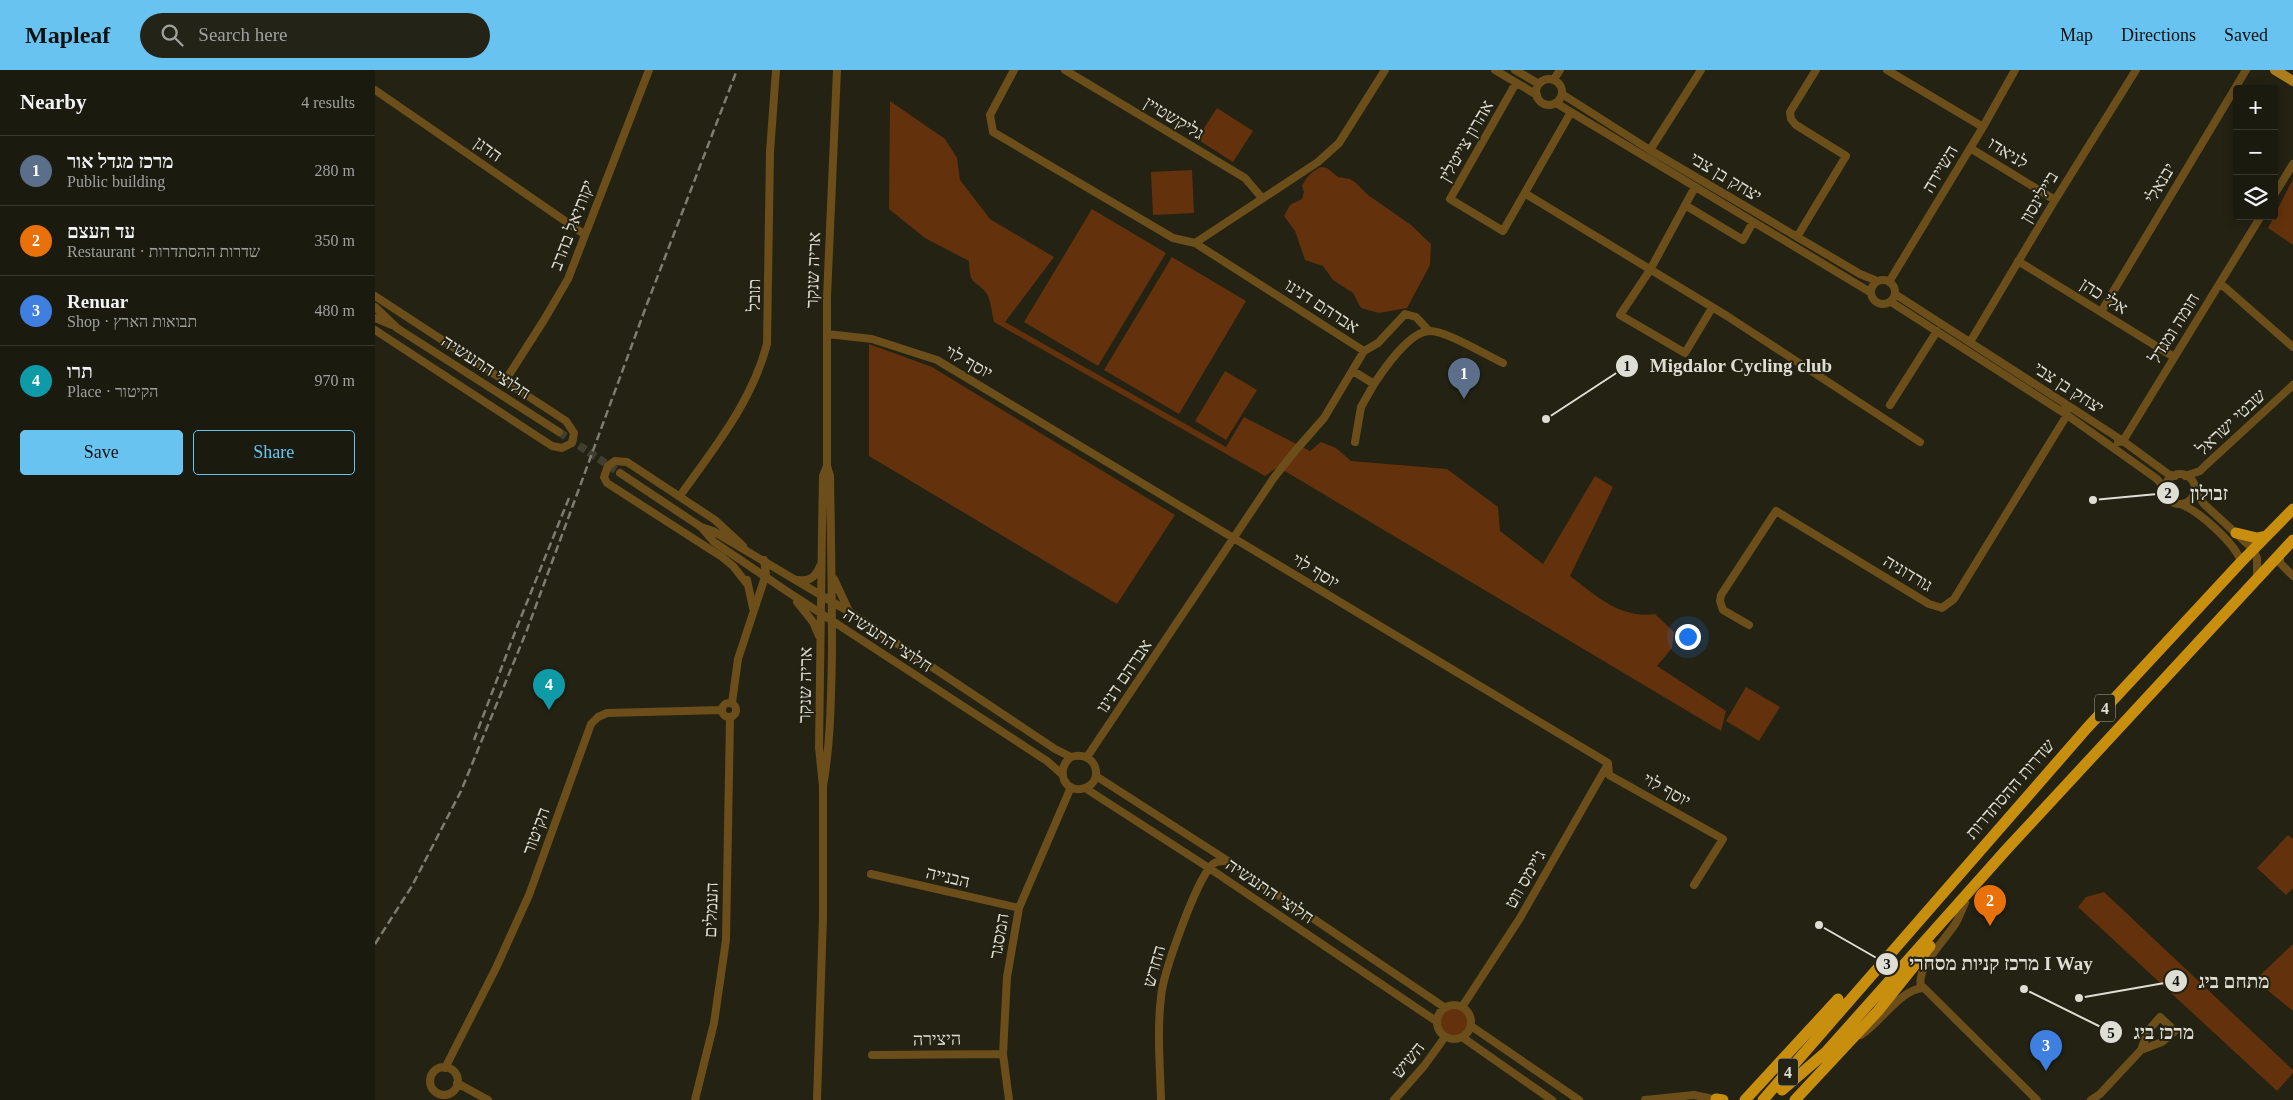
<!DOCTYPE html>
<meta charset="utf-8">
<style>
:root{--surface:#1a1a0e;--page:#232317;--text:#f1f3f6;--muted:#9fa19e;--line:#38382e;--accent:#69c3f1}
body{margin:0;font-family:"Times New Roman","Noto Sans Hebrew",serif;background:var(--page);color:var(--text)}
.controls{position:absolute;right:15px;top:15px;display:grid;overflow:hidden;border-radius:5px;box-shadow:0 2px 12px #0003}
.controls button{width:45px;height:45px;display:grid;place-items:center;padding:0;border:0;border-bottom:1px solid var(--line);background:var(--surface);color:var(--text);font:25px sans-serif}
.you{position:absolute;left:1312px;top:566px;width:18px;height:18px;margin:-12px;border:4px solid #fff;border-radius:50%;background:#1a73e8;box-shadow:0 0 0 8px #1a73e833}
.badge{display:grid;place-items:center;width:32px;height:32px;border-radius:50%;background:var(--accent);color:#fff;font-size:16px;font-weight:700}
.pin{position:absolute;translate:-50% -41px;filter:drop-shadow(0 1px 2px #0008)}
.pin::after{content:'';position:absolute;top:26px;width:18px;height:15px;background:inherit;clip-path:polygon(0 0,100% 0,50% 100%)}
.list{margin:0;padding:0;list-style:none}
h2{display:flex;justify-content:space-between;align-items:center;height:65px;margin:0;padding:0 20px;font-size:21px}
h2 small{font-size:16px;font-weight:400;color:var(--muted)}
.list li{display:grid;grid-template-columns:32px 1fr auto;gap:15px;align-items:center;box-sizing:border-box;height:70px;padding:0 20px;border-top:1px solid var(--line)}
.list b{display:block;font-size:19px;white-space:nowrap}
.list p{margin:0;font-size:16px;white-space:nowrap;color:var(--muted)}
.list em{font-size:16px;font-style:normal;color:var(--muted)}
.actions{display:flex;gap:10px;padding:15px 20px}
.actions a{flex:1;padding:11px 0;border:1px solid var(--accent);border-radius:5px;text-align:center;font-size:18px;color:var(--accent)}
.actions .main{background:var(--accent);color:#111}
.icon{flex:none;width:28px;height:28px;fill:none;stroke:currentColor;stroke-width:2;stroke-linecap:round;stroke-linejoin:round}
.map{position:relative;flex:none;width:1918px;height:1030px;overflow:hidden}
header{display:flex;align-items:center;gap:30px;box-sizing:border-box;height:70px;padding:0 25px;background:var(--accent);color:#111}
header strong{font-size:24px}
nav{display:flex;gap:28px;margin-inline-start:auto;font-size:18px}
.search{width:350px;height:45px;background:var(--page);display:flex;align-items:center;gap:12px;box-sizing:border-box;padding:0 18px;border-radius:28px;color:var(--muted);font-size:19px}
main{display:flex}
aside{flex:1;background:var(--surface)}
.map>svg:first-child{display:block}
.green{fill:#63320d}
.lines{fill:none;stroke-linecap:round;stroke-linejoin:round}
.minor-tunnel{stroke:#3f3e30;stroke-width:8;stroke-dasharray:8 4;stroke-linecap:butt}
.minor{stroke:#6b4e19;stroke-width:8}
.major{stroke:#ac7c1f;stroke-width:10}
.highway{stroke:#c88e0e;stroke-width:11}
.rail{stroke:#7d7c70;stroke-width:2.5;stroke-dasharray:8 4;stroke-linecap:butt}
.labels{text-anchor:middle;stroke-width:4;stroke-linejoin:round;paint-order:stroke}
.shield{fill:#232213;stroke:#a7a69b;stroke-width:1}
.shield-label{font-size:16px;font-weight:bold;fill:#dfded5}
.street-label{font-size:18px;fill:#dfded5;stroke:#232213}
.leader{fill:none;stroke:#dfded5;stroke-width:2}
.callout-dot{fill:#dfded5;stroke:#232213;stroke-width:2}
.mark-label{font-size:15px;text-anchor:middle;font-weight:bold;fill:#111}
.callout-label{font-size:19px;text-anchor:middle;font-weight:bold;fill:#dfded5;stroke:#232213;stroke-width:4;stroke-linejoin:round;paint-order:stroke}
</style>
<header>
<strong>Mapleaf</strong>
<div class="search"><svg class="icon" aria-label="search" viewBox="0 0 24 24"><circle cx="10" cy="10" r="6"/><path d="M15 15l6 6"/></svg>Search here</div>
<nav><a>Map</a><a>Directions</a><a>Saved</a></nav>
</header>
<main>
<aside>
<h2>Nearby<small>4 results</small></h2>
<ul class="list">
<li><span class="badge" style="background:#5c6f8a">1</span><div><b>מרכז מגדל אור</b><p>Public building</p></div><em>280 m</em></li>
<li><span class="badge" style="background:#e8710a">2</span><div><b>עד העצם</b><p>Restaurant · שדרות ההסתדרות</p></div><em>350 m</em></li>
<li><span class="badge" style="background:#3f7fe0">3</span><div><b>Renuar</b><p>Shop · תבואות הארץ</p></div><em>480 m</em></li>
<li><span class="badge" style="background:#0f9aa8">4</span><div><b>תרו</b><p>Place · הקיטור</p></div><em>970 m</em></li>
</ul>
<div class="actions"><a class="main">Save</a><a>Share</a></div>
</aside>
<div class="map">
<svg width="1918" height="1030" viewBox="0 0 1918 1030">
<rect width="100%" height="100%" fill="#232213"/>
<!-- green -->
<path class="green" d="M515 31 570 69 582 88 585 110 615 149 679 187 630 252 851 377 869 347 935 381 946 372 961 378 976 391 1072 399 1123 437 1125 461 1168 494 1220 406 1238 417 1195 506C1220 525 1245 549 1280 544L1299 562 1297 578 1282 596 1351 641 1346 661 903 397 890 406 619 252C617 244 616 231 612 224 599 207 595 218 594 191L550 168 514 139Z
M842 38 878 61 858 92 822 69Z
M946 97 952 98 963 107 975 109 981 113 993 125 1036 155 1056 174 1055 195 1032 238 1004 243 986 238 978 223 958 210 948 196 930 190 920 161 909 146 915 135 927 129 929 122 927 116C932 106 936 102 946 97Z
M817 100 819 143 778 145 776 102Z
M1918 109V175L1893 158Z
M717 139 791 183 723 296 649 252Z
M797 187 871 231 804 344 729 300Z
M494 274 557 297 800 445 742 534 494 386Z
M850 301 882 320 851 370 820 351Z
M1371 617 1405 637 1384 671 1351 651Z
M1913 765 1918 769V818L1911 825 1882 798Z
M1729 822 1918 1000V1003L1902 1021 1703 837 1711 827Z
M1918 874V941L1880 910Z
M1065 952a14 14 0 1 1 28 0a14 14 0 1 1-28 0Z"/>
<g class="lines">
<!-- minor-tunnel -->
<path class="minor-tunnel" d="M184 362 245 403"/>
<!-- minor -->
<path class="minor" d="M639 0 615 45 618 62 798 168 820 173 989 281 949 348 920 381 898 409 712 687
M690 0 870 108 887 128
M1120 0 1162 25
M1140 0 1164 14
M1512 0 1608 57
M1179 9 1185 0
M1161 22a13 13 0 1 1 26 0a13 13 0 1 1-26 0Z
M1141 13 1075 129 1128 161 1196 42
M0 20 209 164
M1187 24 1275 80 1485 204 1502 211
M1181 33 1495 222
M1595 78 1680 130
M1275 80 1326 0
M1320 117 1275 200 1245 245 1310 283 1337 238
M1151 124 1352 246 1545 372
M1899 125 1918 94
M1310 135 1368 170 1378 152
M1422 167 1471 86 1421 55 1416 49 1415 42 1441 0
M820 173 943 92 964 73 1010 0
M1643 191 1799 287
M1496 222a12 12 0 1 1 24 0a12 12 0 1 1-24 0Z
M1514 212 1608 57 1640 0
M1845 213 1918 277
M1520 224 1748 371 1793 404 1800 406
M0 226 191 351 199 363 197 373 187 378 177 376 0 260
M1516 232 1692 345 1782 409 1790 419
M0 237 22 258 184 362
M1726 242 1871 0
M0 248 17 255
M452 264 497 269 562 290 1233 693 1234 705 1348 769 1319 815
M1595 272 1680 130 1761 0
M989 281 1003 273 1030 244 1041 247 1054 261
M978 301 999 314C1009 299 1034 262 1054 261 1070 260 1111 285 1128 293
M130 311 169 250 193 209 274 0
M1515 335 1562 261
M980 372 986 337 999 314
M1743 372 1748 371 1886 146
M245 403 326 457 339 472 410 520 672 691 688 705
M1790 419a15 15 0 1 1 30 0a15 15 0 1 1-30 0Z
M1810 406 1825 401 1831 395 1918 315
M1820 421 1829 434 1878 479 1882 488V507
M305 426C339 378 377 332 392 274L395 82 401 0
M1805 434C1823 440 1861 474 1866 492
M326 457 338 461 476 543 680 679 696 687C720 679 731 710 710 718 690 725 679 700 696 687
M368 476 340 450 252 392 240 391 233 396 229 407 232 413 347 487 358 496 373 515
M1905 483V493L1918 506
M459 509 473 539
M372 510 378 538
M424 510C435 512 441 506 445 496
M422 532 438 552 444 566
M1374 555 1348 540 1345 531 1346 525 1401 441 1554 534 1567 538 1579 529 1692 345 1690 334
M347 640a7 7 0 1 1 14 0a7 7 0 1 1-14 0Z
M357 633 363 589 391 504 389 490
M721 706 853 791 1069 937
M448 716C456 671 456 627 457 582 457 523 456 465 455 406L452 396V227L462 0
M710 718 834 798 1061 951
M496 804 644 838
M1590 833C1587 839 1585 845 1582 851 1573 867 1541 897 1546 915L1662 1030
M1062 952a17 17 0 1 1 34 0a17 17 0 1 1-34 0Z
M1087 937 1145 848 1233 694
M1785 947 1800 961 1787 972 1766 980 1773 961Z
M1096 956 1204 1030
M1486 965C1506 952 1526 919 1548 918
M1087 967 1177 1030
M497 985 628 984
M55 1011a14 14 0 1 1 28 0a14 14 0 1 1-28 0Z
M70 998 121 898 154 825 216 654 223 647 232 643 347 640
M82 1013 113 1030
M320 1030 339 953 351 870 355 647
M442 1030 448 847V716L444 678 447 462 448 406 452 396
M634 1030 628 984 632 907 644 838 696 717
M786 1030C785 996 782 961 786 927 788 903 820 814 836 796 840 791 846 791 853 791
M1019 1030 1049 996 1070 967
M1270 1030 1319 1025 1343 1030
M1716 1030 1725 1024 1766 980"/>
<!-- major -->
<path class="major" d="M1900 0 1918 11"/>
<!-- highway -->
<path class="highway" d="M1861 463 1882 468 1891 466
M1407 1020 1451 982 1631 780 1918 470
M1341 1029 1348 1030
M1370 1030 1463 929
M1388 1030 1712 658 1866 492 1918 439
M1420 1030 1503 941 1555 876"/>
<!-- rail -->
<path class="rail" d="M99 670 142 557 194 428
M0 874 37 816 86 721 152 560 272 234 362 0"/>
</g>
<g class="labels">
<!-- shield labels -->
<g class="shield">
<rect x="1720" y="624.5" width="20" height="27" rx="4"/>
<rect x="1403" y="988.5" width="20" height="27" rx="4"/>
</g>
<g class="shield-label">
<text x="1730" y="644">4</text>
<text x="1413" y="1008">4</text>
</g>
<!-- street labels -->
<g class="street-label">
<text transform="translate(799 48) rotate(31)" y="6">גליקשטיין</text>
<text transform="translate(1091 71) rotate(-60)" y="6">אהרון צייטלין</text>
<text transform="translate(113 79) rotate(35)" y="6">הדגן</text>
<text transform="translate(1633 83) rotate(32)" y="6">לניאדו</text>
<text transform="translate(1565 99) rotate(-59)" y="6">השיירה</text>
<text transform="translate(1351 107) rotate(31)" y="6">יצחק בן צבי</text>
<text transform="translate(1785 113) rotate(-59)" y="6">יבנאלי</text>
<text transform="translate(1664 127) rotate(-59)" y="6">ביילינסון</text>
<text transform="translate(197 155) rotate(-69)" y="6">יקותיאל בהרב</text>
<text transform="translate(438 200) rotate(-88)" y="6">אריה שנקר</text>
<text transform="translate(379 225) rotate(-89)" y="6">תובל</text>
<text transform="translate(1729 226) rotate(32)" y="6">אלי כהן</text>
<text transform="translate(947 236) rotate(33)" y="6">אברהם דנינו</text>
<text transform="translate(1799 258) rotate(-58)" y="6">חומה ומגדל</text>
<text transform="translate(594 292) rotate(29)" y="6">יוסף לוי</text>
<text transform="translate(111 297) rotate(33)" y="6">חלוצי התעשיה</text>
<text transform="translate(1694 318) rotate(33)" y="6">יצחק בן צבי</text>
<text transform="translate(1856 352) rotate(-43)" y="6">שבטי ישראל</text>
<text transform="translate(941 501) rotate(31)" y="6">יוסף לוי</text>
<text transform="translate(1533 503) rotate(31)" y="6">גורדוניה</text>
<text transform="translate(513 570) rotate(33)" y="6">חלוצי התעשיה</text>
<text transform="translate(749 606) rotate(-56)" y="6">אברהם דנינו</text>
<text transform="translate(430 615) rotate(-89)" y="6">אריה שנקר</text>
<text transform="translate(1635 719) rotate(-49)" y="6">שדרות ההסתדרות</text>
<text transform="translate(1292 720) rotate(29)" y="6">יוסף לוי</text>
<text transform="translate(161 761) rotate(-70)" y="6">הקיטור</text>
<text transform="translate(573 807) rotate(13)" y="6">הבנייה</text>
<text transform="translate(1150 809) rotate(-60)" y="6">ג'יימס ווט</text>
<text transform="translate(895 821) rotate(34)" y="6">חלוצי התעשיה</text>
<text transform="translate(336 840) rotate(-88)" y="6">העמלים</text>
<text transform="translate(624 866) rotate(-80)" y="6">המסגר</text>
<text transform="translate(779 896) rotate(-74)" y="6">החרש</text>
<text transform="translate(562 969) rotate(-1)" y="6">היצירה</text>
<text transform="translate(1033 990) rotate(-51)" y="6">השיש</text>
</g>
</g>
<!-- callouts -->
<path class="leader" d="M1171 349L1252 296M1718 430L1793 423M1444 855L1512 894M1704 928L1801 911M1649 919L1736 962"/>
<g class="callout-dot">
<circle cx="1171" cy="349" r="5"/>
<circle cx="1718" cy="430" r="5"/>
<circle cx="1444" cy="855" r="5"/>
<circle cx="1704" cy="928" r="5"/>
<circle cx="1649" cy="919" r="5"/>
<circle cx="1252" cy="296" r="12"/>
<circle cx="1793" cy="423" r="12"/>
<circle cx="1512" cy="894" r="12"/>
<circle cx="1801" cy="911" r="12"/>
<circle cx="1736" cy="962" r="12"/>
</g>
<g class="mark-label">
<text x="1252" y="301">1</text>
<text x="1793" y="428">2</text>
<text x="1512" y="899">3</text>
<text x="1801" y="916">4</text>
<text x="1736" y="968">5</text>
</g>
<g class="callout-label">
<text x="1366" y="302">Migdalor Cycling club</text>
<text x="1834" y="430">זבולון</text>
<text x="1626" y="900">מרכז קניות מסחרי I Way</text>
<text x="1859" y="918">מתחם ביג</text>
<text x="1789" y="969">מרכז ביג</text>
</g>
</svg>
<div class="controls">
<button>+</button>
<button>−</button>
<button><svg class="icon" aria-label="layers" viewBox="0 0 24 24"><path d="M12 4l9 5-9 5-9-5zM3 14l9 5 9-5"/></svg></button>
</div>
<div class="you"></div>
<div class="pin badge" style="left:1089px;top:329px;background:#5c6f8a">1</div>
<div class="pin badge" style="left:1615px;top:856px;background:#e8710a">2</div>
<div class="pin badge" style="left:1671px;top:1001px;background:#3f7fe0">3</div>
<div class="pin badge" style="left:174px;top:640px;background:#0f9aa8">4</div>
</div>
</main>
